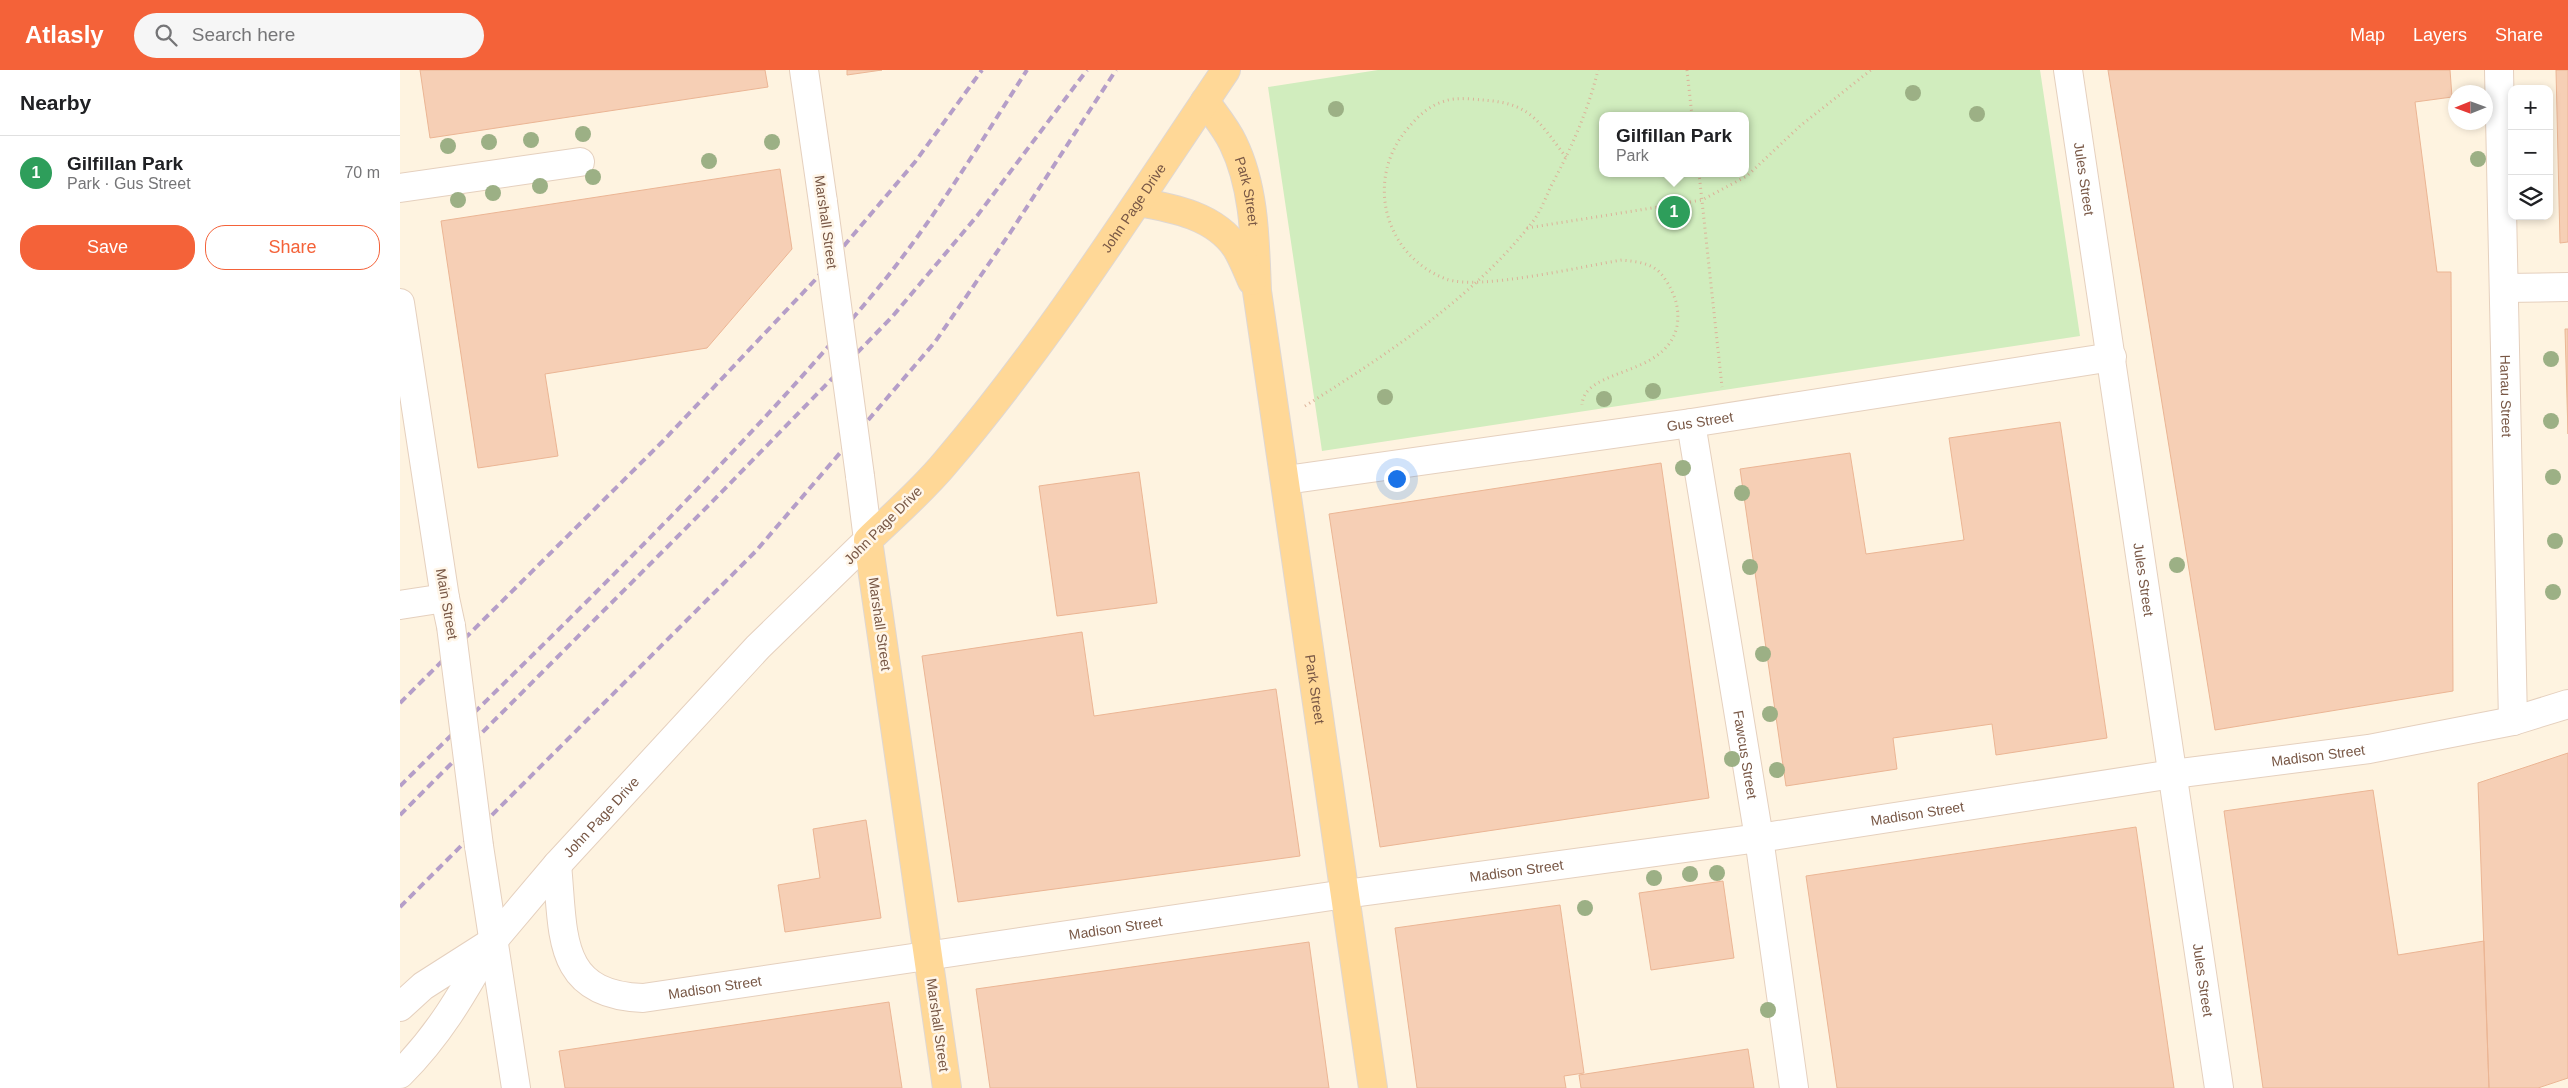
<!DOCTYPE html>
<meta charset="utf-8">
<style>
:root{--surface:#fff;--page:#f6f6f6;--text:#202124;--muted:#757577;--line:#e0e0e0;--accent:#f46239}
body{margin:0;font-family:Helvetica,sans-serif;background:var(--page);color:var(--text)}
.controls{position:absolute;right:15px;top:15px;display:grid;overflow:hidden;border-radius:10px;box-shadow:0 2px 8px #0003}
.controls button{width:45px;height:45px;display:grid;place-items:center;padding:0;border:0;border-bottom:1px solid var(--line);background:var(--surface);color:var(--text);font:25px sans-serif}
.compass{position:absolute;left:2048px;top:15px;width:45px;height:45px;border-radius:50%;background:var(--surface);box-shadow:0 2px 8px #0003;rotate:269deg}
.you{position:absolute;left:996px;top:408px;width:18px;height:18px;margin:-12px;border:4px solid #fff;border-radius:50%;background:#1a73e8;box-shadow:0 0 0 8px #1a73e833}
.badge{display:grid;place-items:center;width:32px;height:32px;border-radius:50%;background:var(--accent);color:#fff;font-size:16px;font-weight:700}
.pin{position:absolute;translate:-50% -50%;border:2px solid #fff;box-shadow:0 1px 5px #0006}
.popup{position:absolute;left:1199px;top:42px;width:150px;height:65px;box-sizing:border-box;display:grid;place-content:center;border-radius:10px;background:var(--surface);filter:drop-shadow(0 1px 4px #0005);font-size:16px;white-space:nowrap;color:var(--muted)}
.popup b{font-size:19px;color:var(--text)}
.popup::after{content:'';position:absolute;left:50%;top:100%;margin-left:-10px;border:10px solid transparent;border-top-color:var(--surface)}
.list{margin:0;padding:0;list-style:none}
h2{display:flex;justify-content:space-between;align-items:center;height:65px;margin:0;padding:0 20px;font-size:21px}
h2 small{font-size:16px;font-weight:400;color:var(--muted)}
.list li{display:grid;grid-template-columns:32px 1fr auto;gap:15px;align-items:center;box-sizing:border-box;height:75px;padding:0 20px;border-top:1px solid var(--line)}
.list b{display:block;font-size:19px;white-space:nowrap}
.list p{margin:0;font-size:16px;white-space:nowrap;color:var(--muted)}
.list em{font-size:16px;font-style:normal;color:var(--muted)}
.actions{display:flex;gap:10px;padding:15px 20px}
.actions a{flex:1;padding:11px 0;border:1px solid var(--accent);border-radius:20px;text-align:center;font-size:18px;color:var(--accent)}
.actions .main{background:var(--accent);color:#fff}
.icon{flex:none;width:28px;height:28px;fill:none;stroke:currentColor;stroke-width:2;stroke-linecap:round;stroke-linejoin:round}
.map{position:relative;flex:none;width:2168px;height:1018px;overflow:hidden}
header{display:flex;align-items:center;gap:30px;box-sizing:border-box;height:70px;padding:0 25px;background:var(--accent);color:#fff}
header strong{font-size:24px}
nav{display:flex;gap:28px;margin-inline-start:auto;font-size:18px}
.search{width:350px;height:45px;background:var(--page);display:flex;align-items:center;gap:12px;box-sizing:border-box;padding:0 18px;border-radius:28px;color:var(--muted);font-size:19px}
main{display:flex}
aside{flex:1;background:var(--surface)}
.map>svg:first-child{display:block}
.green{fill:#d1edbe;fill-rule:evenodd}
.building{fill:#f6cfb5;stroke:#ebb594}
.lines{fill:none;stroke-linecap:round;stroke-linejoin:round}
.minor-casing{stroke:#e5d0be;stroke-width:30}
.major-casing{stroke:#dfd7d2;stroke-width:30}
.path{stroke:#dbb299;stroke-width:3;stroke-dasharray:1 4;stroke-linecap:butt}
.minor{stroke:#fff;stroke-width:28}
.major{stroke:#ffd897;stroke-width:28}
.rail{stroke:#b59ec8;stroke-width:4;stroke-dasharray:8 5;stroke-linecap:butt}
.minor-bridge-casing{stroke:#e5d0be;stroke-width:30;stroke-linecap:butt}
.minor-bridge{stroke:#fff;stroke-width:28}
.tree{fill:#9cb085}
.labels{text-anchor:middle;stroke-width:5;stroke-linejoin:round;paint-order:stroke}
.street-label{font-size:14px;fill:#785745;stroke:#fff6e9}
</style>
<header>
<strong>Atlasly</strong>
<div class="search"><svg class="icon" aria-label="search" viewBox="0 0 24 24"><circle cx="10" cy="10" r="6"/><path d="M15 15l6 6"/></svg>Search here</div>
<nav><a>Map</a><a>Layers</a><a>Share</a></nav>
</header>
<main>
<aside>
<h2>Nearby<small></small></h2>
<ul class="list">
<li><span class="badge" style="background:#2e9e5b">1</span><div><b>Gilfillan Park</b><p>Park · Gus Street</p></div><em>70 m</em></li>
</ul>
<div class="actions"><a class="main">Save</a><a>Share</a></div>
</aside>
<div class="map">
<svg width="2168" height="1018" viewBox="0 0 2168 1018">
<rect width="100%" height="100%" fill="#fef3e0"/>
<!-- green -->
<path class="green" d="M978 0H1640L1680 266 922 381 868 17ZM1203 46H1345V103H1203Z"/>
<!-- building -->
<path class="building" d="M20 0H365L368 17 30 68Z
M447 0H482L447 5Z
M1708 0H2050L2052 27 2015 32 2037 202H2051L2053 621 1815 660Z
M2156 0H2168V172L2160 173Z
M380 99 392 179 307 278 145 304 158 386 78 398 41 151Z
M2165 259H2168V364Z
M1660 352 1707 668 1596 685 1592 654 1493 668 1497 699 1386 716 1340 399 1450 383 1466 484 1564 470 1549 368Z
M1261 393 1309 728 980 777 929 444Z
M739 402 757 533 657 546 639 416Z
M682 562 694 646 876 619 900 786 558 832 522 586Z
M2168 683V1008L2138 1018H2089L2078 713Z
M1973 720 1998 885 2084 871 2089 1018H1863L1824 741Z
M466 750 481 848 385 862 378 815 420 808 413 759Z
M1736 757 1774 1018H1437L1406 806Z
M1323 811 1334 888 1251 900 1239 823Z
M1160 835 1184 1003 1164 1006 1166 1018H1017L995 858Z
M909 872 929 1018H590L576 919Z
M489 932 502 1018H165L159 981Z
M1348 979 1354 1018H1181L1179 1005Z"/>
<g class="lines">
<!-- minor casing -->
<g class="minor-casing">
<g id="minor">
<path d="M404 0 423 132"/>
<path id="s1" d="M1668 0 1819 1018"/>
<path id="s2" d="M2099 0 2113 651"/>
<path d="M0 118 180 92"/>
<path d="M2104 218 2168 217"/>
<path d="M0 233 45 528 51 556"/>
<path id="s3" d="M1291 353 1359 768 1394 1018"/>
<path id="s4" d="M886 410 1291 353 1712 287"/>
<path d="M0 535 45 528"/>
<path d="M79 776 116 1018"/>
<path id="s5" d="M157 795C164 863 155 925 243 928L945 824 1359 768 1773 704 1969 679 2113 651 2168 634"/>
<path id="s6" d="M92 872 157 795 358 577 468 470 460 406"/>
<path d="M0 937 23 916 92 872C64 921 41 963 0 1004"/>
</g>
</g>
<!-- major casing -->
<g class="major-casing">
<g id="major">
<path id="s7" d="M805 31C814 44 826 58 833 73 855 118 855 172 857 221L973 1018"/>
<path d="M738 132C773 138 816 146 837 179 843 189 847 200 852 211"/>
<path id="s8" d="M547 1018 468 470C494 445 523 420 546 392 650 270 736 133 826 0"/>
</g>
</g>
<!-- path -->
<path class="path" d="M1287 0 1292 46
M1166 87C1154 72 1140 49 1123 40 1111 33 1096 31 1083 30 1071 29 1056 27 1045 31 1030 35 1018 46 1009 57 964 107 983 185 1046 209 1079 221 1183 196 1222 190 1239 192 1255 193 1265 209 1275 224 1280 239 1277 256 1266 308 1184 297 1182 335
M1299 103 1322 317
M1127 158 1302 130 1347 106 1400 56 1471 0
M905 336C986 285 1075 227 1134 150 1141 140 1146 127 1151 116 1171 79 1188 41 1198 0"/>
<!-- minor -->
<use href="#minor" class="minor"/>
<!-- major -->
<use href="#major" class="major"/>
<!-- rail -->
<path class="rail" d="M0 633 263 371 415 210 515 92 582 0
M0 716C160 557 324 402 469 229 529 158 577 78 627 0
M0 745 309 435 492 247 577 146 687 0
M0 837 356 481 535 272 610 163 716 0"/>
<!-- minor-bridge casing -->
<g class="minor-bridge-casing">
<path id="minor-bridge" d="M423 132 460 406
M51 556 79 776"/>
</g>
<!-- minor-bridge -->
<use href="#minor-bridge" class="minor-bridge"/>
</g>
<!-- trees -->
<g class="tree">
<circle cx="1513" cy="23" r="8"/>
<circle cx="936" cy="39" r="8"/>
<circle cx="1577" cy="44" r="8"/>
<circle cx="183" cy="64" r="8"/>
<circle cx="131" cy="70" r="8"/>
<circle cx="89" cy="72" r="8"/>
<circle cx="372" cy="72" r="8"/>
<circle cx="48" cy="76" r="8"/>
<circle cx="2078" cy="89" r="8"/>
<circle cx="309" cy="91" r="8"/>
<circle cx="193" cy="107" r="8"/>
<circle cx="140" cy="116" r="8"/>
<circle cx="93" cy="123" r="8"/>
<circle cx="58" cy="130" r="8"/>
<circle cx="2151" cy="289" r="8"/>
<circle cx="1253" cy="321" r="8"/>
<circle cx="985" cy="327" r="8"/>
<circle cx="1204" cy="329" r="8"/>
<circle cx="2151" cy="351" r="8"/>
<circle cx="1283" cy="398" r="8"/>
<circle cx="2153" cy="407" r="8"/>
<circle cx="1342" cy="423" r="8"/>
<circle cx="2155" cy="471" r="8"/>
<circle cx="1777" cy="495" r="8"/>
<circle cx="1350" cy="497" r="8"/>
<circle cx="2153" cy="522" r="8"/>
<circle cx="1363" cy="584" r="8"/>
<circle cx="1370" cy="644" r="8"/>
<circle cx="1332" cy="689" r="8"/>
<circle cx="1377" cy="700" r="8"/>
<circle cx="1317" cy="803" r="8"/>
<circle cx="1290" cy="804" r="8"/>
<circle cx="1254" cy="808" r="8"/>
<circle cx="1185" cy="838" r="8"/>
<circle cx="1368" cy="940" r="8"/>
</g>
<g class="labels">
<!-- street labels -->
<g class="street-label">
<text dy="5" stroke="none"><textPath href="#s1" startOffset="110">Jules Street</textPath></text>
<text dy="5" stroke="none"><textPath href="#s7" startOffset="101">Park Street</textPath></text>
<text dy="5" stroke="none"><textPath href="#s8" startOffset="980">John Page Drive</textPath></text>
<text transform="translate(426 152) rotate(82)" y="5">Marshall Street</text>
<text dy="5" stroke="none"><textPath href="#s2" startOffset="326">Hanau Street</textPath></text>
<text dy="5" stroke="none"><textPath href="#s4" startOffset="418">Gus Street</textPath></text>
<text transform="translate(483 455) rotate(-45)" y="5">John Page Drive</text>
<text dy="5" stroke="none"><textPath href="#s1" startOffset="515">Jules Street</textPath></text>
<text transform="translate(47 534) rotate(80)" y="5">Main Street</text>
<text transform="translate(480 554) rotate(82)" y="5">Marshall Street</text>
<text dy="5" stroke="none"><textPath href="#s7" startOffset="604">Park Street</textPath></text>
<text dy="5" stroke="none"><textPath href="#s3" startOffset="336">Fawcus Street</textPath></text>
<text dy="5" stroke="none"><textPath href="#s5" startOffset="1875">Madison Street</textPath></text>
<text dy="5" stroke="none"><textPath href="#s5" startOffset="1470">Madison Street</textPath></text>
<text dy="5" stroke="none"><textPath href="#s6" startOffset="166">John Page Drive</textPath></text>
<text dy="5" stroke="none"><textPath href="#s5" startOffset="1065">Madison Street</textPath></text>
<text dy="5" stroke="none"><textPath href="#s5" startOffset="660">Madison Street</textPath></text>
<text dy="5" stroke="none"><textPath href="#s1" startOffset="920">Jules Street</textPath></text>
<text dy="5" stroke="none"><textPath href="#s5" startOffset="255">Madison Street</textPath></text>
<text transform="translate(538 955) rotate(82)" y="5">Marshall Street</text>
</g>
</g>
</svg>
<div class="controls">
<button>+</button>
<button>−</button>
<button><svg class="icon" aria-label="layers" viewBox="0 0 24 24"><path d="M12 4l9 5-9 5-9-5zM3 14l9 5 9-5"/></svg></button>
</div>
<svg class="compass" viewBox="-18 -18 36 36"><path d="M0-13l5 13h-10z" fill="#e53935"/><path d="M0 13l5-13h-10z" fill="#757577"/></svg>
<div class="you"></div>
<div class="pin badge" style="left:1274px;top:142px;background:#2e9e5b">1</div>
<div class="popup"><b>Gilfillan Park</b>Park</div>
</div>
</main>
